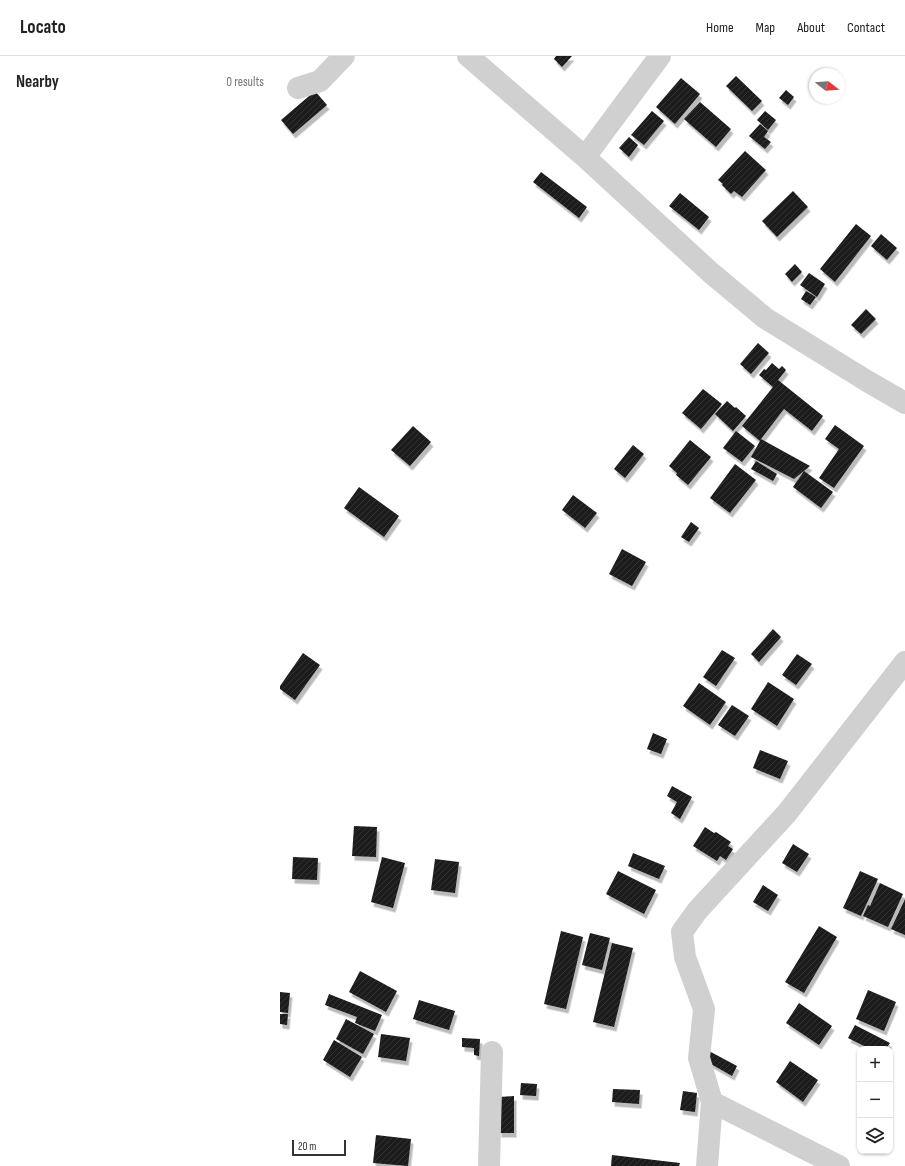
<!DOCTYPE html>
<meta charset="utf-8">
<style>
:root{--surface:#fff;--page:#f2f2f2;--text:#222;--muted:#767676;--line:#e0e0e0}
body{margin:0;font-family:"Sofia Sans Condensed",sans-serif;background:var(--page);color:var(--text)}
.controls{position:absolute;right:12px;bottom:12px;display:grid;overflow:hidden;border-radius:8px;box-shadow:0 1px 3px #0004}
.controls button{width:36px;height:36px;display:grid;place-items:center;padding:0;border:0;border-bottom:1px solid var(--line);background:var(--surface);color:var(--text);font:20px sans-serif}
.compass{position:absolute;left:529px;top:12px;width:36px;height:36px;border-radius:50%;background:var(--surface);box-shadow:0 1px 3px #0004;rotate:107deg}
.scale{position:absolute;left:12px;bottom:10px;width:54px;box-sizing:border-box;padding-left:4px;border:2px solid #333;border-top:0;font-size:11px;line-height:14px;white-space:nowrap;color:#333;-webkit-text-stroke:3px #fff;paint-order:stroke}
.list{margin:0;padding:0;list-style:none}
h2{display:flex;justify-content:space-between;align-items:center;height:52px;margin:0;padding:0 16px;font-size:17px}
h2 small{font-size:13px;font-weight:400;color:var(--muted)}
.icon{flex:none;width:22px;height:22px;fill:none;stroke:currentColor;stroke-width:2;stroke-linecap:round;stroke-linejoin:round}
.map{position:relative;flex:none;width:625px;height:1110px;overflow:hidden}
header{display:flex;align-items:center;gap:24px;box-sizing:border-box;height:56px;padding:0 20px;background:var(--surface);border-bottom:1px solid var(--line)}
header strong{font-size:19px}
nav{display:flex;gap:22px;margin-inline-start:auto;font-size:14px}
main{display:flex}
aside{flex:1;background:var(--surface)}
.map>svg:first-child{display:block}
.building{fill:url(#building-hatch);filter:url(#shadow)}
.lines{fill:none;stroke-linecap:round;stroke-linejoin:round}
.minor{stroke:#d0d0d0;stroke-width:22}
</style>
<header>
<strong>Locato</strong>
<nav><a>Home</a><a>Map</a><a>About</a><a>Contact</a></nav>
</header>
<main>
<aside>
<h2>Nearby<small>0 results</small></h2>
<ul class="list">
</ul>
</aside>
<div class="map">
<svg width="625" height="1110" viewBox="0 0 625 1110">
<defs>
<pattern id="building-hatch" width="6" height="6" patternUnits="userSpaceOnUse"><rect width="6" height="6" fill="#1a1a1a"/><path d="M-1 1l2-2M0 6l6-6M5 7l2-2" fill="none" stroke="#333"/></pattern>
<filter id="shadow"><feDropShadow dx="2.5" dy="4.5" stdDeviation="0" flood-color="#0004"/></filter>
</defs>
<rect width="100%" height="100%" fill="#fff"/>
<!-- building -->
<path class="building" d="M276 0H292L282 11 274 3Z
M456 20 482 45 472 55 446 30Z
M401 22 420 38 395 68 376 51Z
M506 34 514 41 508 49 499 42Z
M35 35 47 49 13 78 1 64Z
M420 46 451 73 436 91 404 63Z
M372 55 384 65 364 89 351 79Z
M485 55 496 64 488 74 477 64Z
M480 68 488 75 484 81 491 86 485 93 469 80Z
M349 81 358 89 349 101 339 92Z
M465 95 486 114 462 141 454 135 451 138 442 129 443 128 438 124Z
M261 116 307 151 299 162 253 126Z
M513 135 528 151 497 181 482 165Z
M400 137 429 161 419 174 389 150Z
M576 168 591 180 555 226 540 213Z
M601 178 617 192 607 204 591 190Z
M515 208 522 216 512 226 505 218Z
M529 217 545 228 537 241 520 229Z
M526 235 536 241 530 249 521 243Z
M586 253 596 263 581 278 571 269Z
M478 287 489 297 471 318 460 308Z
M492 307 499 313 502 310 506 314 498 324 543 360 532 375 504 353 481 383 530 410 514 423 471 401 480 385 462 370 493 331 479 319 484 313 486 314Z
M423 333 442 348 421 373 402 357Z
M447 345 455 352 456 351 466 360 453 375 435 358Z
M555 369 584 390 554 432 539 422 559 393 545 383Z
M133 370 151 386 130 410 111 394Z
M456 375 475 390 462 406 443 392Z
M410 384 431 401 408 429 396 419 397 417 389 410Z
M353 389 364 398 345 422 334 413Z
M476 405 497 418 493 425 471 413Z
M455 408 476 424 450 457 430 442Z
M524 415 553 436 541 452 513 431Z
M79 431 119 460 104 481 64 452Z
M293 439 317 457 305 472 282 454Z
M411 466 419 472 409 486 401 481Z
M342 493 366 506 352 530 329 518Z
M493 573 501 581 479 606 471 598Z
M442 594 455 602 436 630 423 621Z
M23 597 40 609 15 644 0 633V630Z
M517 598 532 608 516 629 502 619Z
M488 626 514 643 497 670 471 653Z
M419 627 446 646 430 669 403 650Z
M452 649 469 660 455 680 438 669Z
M373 677 387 683 381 698 367 693Z
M480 694 508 705 500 723 473 712Z
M392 730 412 741 400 763 391 757 397 746 387 740Z
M74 770 97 771 96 801 72 800Z
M425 771 434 777 436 776 451 786 448 790 453 793 446 804 440 800 437 805 413 790Z
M513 788 529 798 517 816 502 807Z
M353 797 385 810 379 823 348 810Z
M13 801 38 802 37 824 12 823Z
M102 801 125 807 113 852 91 846Z
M155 803 179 806 175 837 151 834Z
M338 815 376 834 364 858 326 838Z
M580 815 598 823 581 860 563 852Z
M600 827 623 838 608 871 583 860 588 849 590 850Z
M483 829 498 839 488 855 473 846Z
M625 843V879L611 873Z
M539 870 557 881 524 937 505 926Z
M281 875 303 881 286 953 264 948Z
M310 877 330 882 322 914 302 909Z
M332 887 353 892 334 971 313 966Z
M80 915 117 935 106 956 69 936Z
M588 934 616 946 604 975 576 963Z
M0 936 10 937 8 957 0 956Z
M49 938 102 959 95 975 75 967 77 961 45 949Z
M139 944 175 955 169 974 133 963Z
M519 947 552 970 539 989 506 967Z
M0 958H8L7 969 0 968Z
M66 963 94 978 83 998 56 983Z
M575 969 610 987 606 993H585L586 991 568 982Z
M101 978 130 982 126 1005 98 1001Z
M182 982 200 983 199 1000 194 999V992L182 991Z
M54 984 82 1001 70 1021 43 1004Z
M429 995 457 1010 452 1020 424 1004Z
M510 1005 538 1024 523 1046 496 1026Z
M241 1027 257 1028 256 1040 240 1039Z
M333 1033 360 1034 359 1048 332 1046Z
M403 1035 417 1037 415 1056 400 1054Z
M234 1040V1077H219V1041Z
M96 1079 131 1083 128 1110 93 1107Z
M332 1099 400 1107 399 1110H331Z"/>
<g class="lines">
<!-- minor -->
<path class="minor" d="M188 0 305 101 430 216 485 262 587 325 625 347
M18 32 40 25 64 0
M305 101 380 0
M432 1046 559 1110
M209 1110 212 996
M427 1110 432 1046 419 1002 424 953 405 901 402 876 417 855 507 757 625 606"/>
</g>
</svg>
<div class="controls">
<button>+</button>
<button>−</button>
<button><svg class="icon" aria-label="layers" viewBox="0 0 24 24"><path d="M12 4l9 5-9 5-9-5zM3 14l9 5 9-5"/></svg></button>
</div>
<svg class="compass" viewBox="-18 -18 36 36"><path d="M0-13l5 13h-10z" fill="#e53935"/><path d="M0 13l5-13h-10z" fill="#767676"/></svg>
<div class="scale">20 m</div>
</div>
</main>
